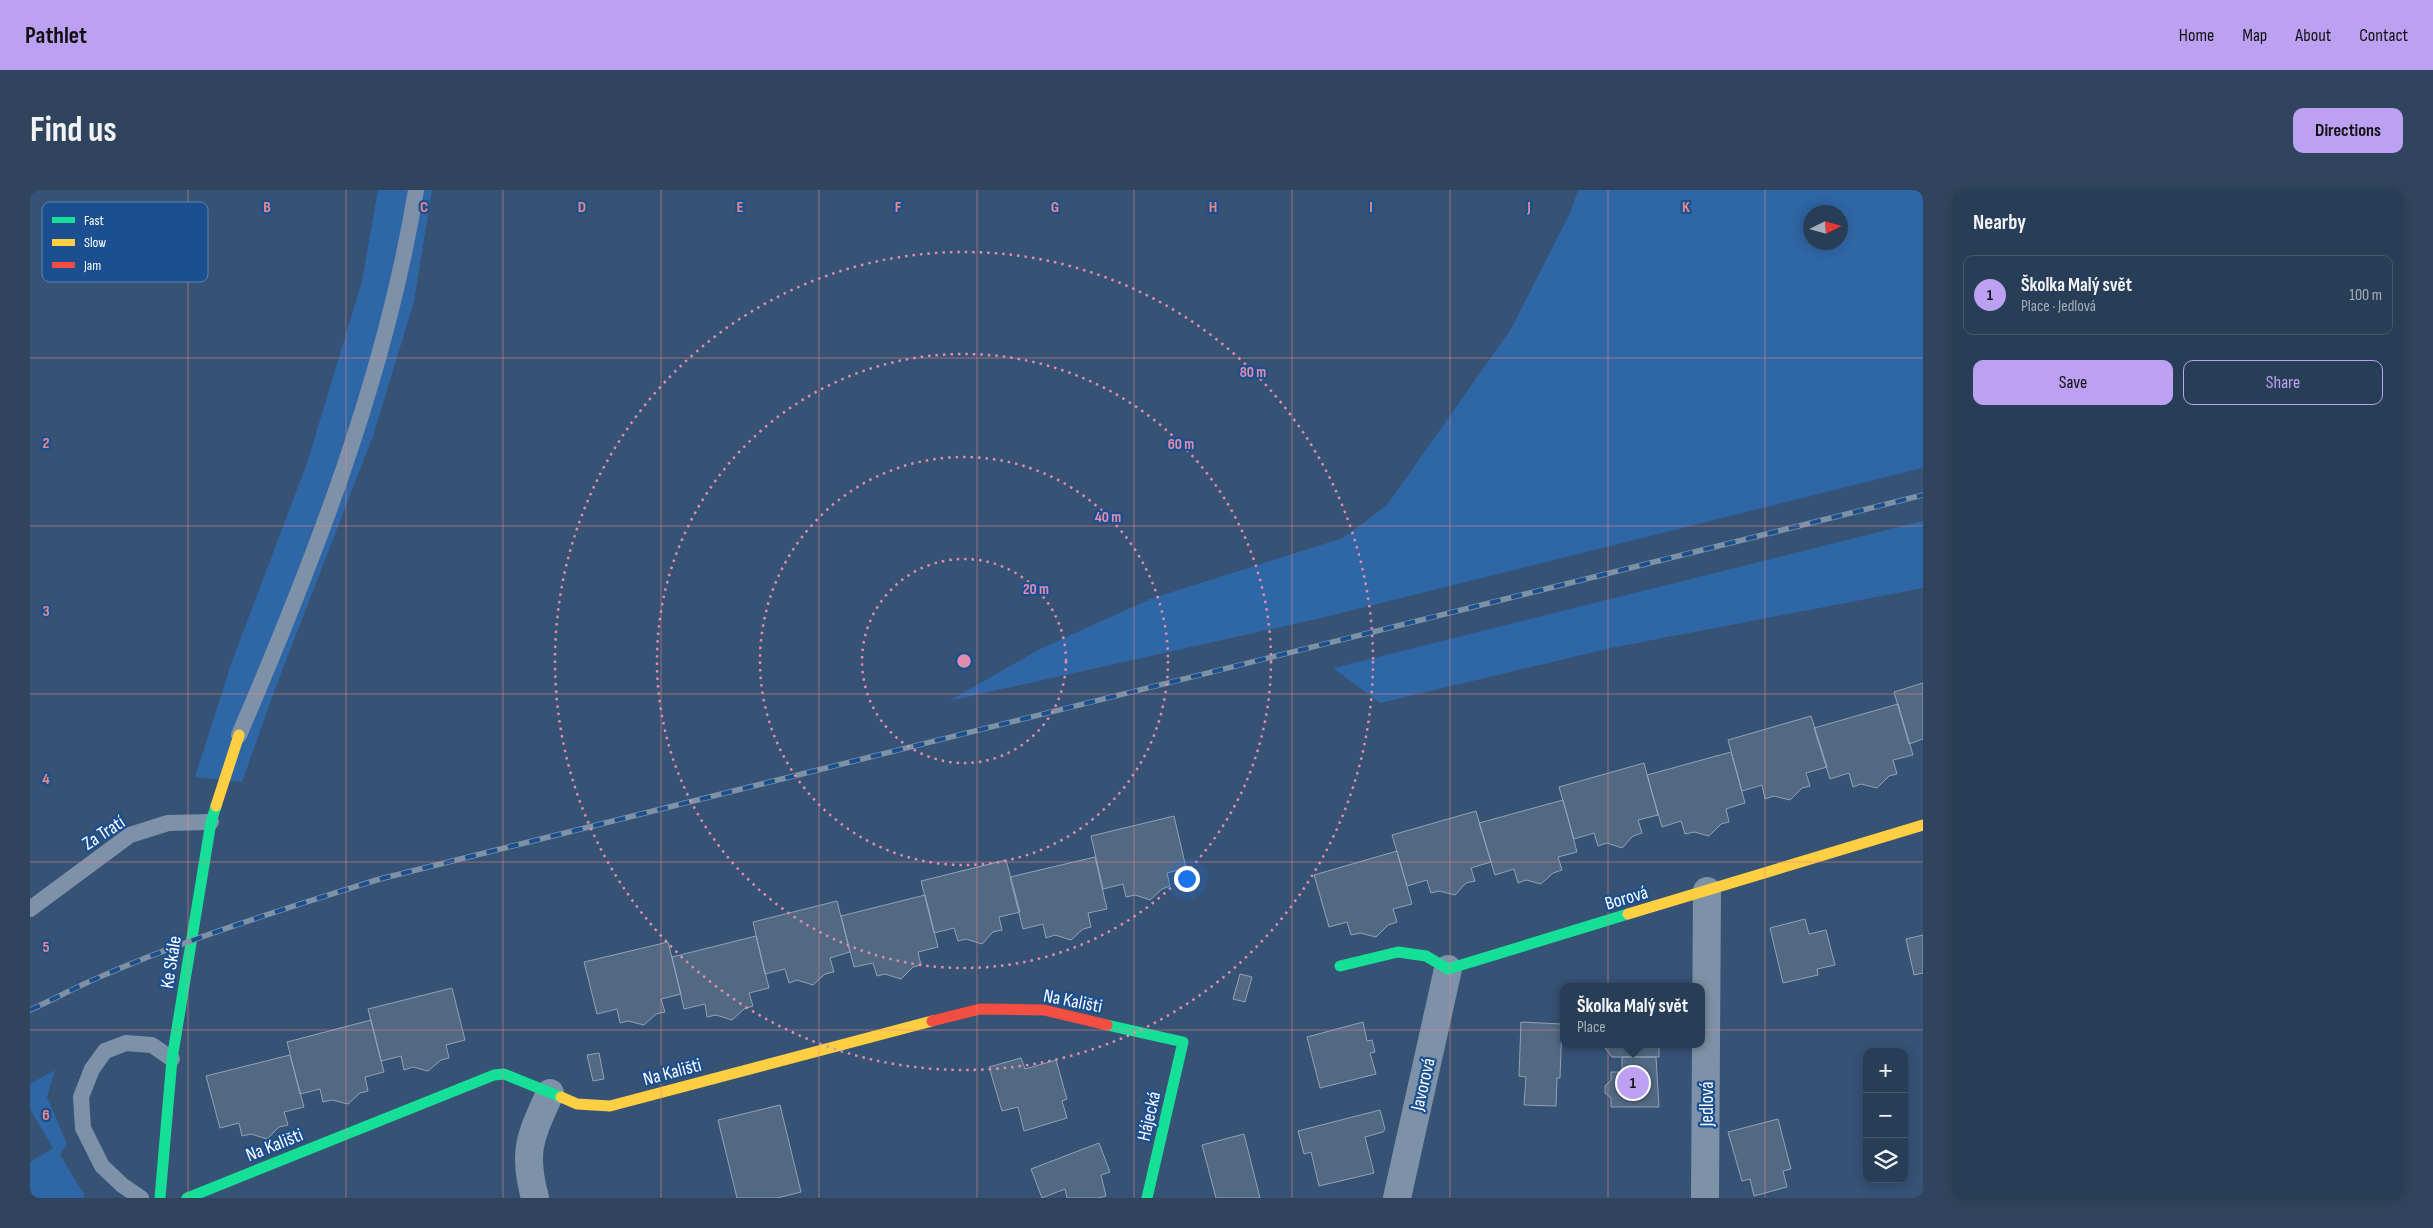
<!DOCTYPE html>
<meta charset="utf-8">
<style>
:root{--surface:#283e57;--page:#30455d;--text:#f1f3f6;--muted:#a5aeba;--line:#44576d;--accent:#bca0f2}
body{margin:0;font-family:"Sofia Sans Condensed",sans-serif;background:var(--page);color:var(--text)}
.controls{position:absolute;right:15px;bottom:15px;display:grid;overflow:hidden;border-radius:10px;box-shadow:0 2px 12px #0003}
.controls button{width:45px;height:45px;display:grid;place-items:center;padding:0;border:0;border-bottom:1px solid var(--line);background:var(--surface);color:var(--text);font:25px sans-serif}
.compass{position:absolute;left:1773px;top:15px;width:45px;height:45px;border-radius:50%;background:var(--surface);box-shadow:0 2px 12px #0003;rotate:85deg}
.you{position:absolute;left:1156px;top:688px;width:18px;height:18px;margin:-12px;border:4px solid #fff;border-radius:50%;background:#1a73e8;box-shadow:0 0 0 8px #1a73e833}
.badge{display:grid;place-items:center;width:32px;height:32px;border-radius:50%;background:var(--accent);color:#111;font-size:16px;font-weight:700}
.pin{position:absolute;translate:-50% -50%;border:2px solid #fff;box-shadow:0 1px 5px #0006}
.popup{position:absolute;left:1530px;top:793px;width:145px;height:65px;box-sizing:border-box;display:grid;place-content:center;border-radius:10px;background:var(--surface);filter:drop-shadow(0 1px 4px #0005);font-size:16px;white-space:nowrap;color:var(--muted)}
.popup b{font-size:19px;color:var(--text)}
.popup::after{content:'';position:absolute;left:50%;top:100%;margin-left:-10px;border:10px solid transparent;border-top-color:var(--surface)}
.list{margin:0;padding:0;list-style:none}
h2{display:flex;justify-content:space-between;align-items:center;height:65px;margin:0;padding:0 20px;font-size:21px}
h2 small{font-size:16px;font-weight:400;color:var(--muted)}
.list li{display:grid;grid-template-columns:32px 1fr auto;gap:15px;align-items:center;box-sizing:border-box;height:80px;margin:0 10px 10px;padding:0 10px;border:1px solid var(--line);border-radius:10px}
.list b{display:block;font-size:19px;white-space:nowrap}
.list p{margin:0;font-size:16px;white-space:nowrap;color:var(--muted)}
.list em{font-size:16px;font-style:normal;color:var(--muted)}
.actions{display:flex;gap:10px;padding:15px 20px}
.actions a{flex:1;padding:11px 0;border:1px solid var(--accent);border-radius:10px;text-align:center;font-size:18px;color:var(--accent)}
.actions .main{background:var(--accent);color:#111}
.icon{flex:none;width:28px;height:28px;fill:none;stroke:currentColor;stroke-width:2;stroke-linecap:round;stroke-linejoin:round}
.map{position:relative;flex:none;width:1893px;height:1008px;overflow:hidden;border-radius:10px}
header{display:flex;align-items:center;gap:30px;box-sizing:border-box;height:70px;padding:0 25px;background:var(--accent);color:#111}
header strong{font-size:24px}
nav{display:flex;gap:28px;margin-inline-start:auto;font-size:18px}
.intro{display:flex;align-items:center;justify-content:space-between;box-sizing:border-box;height:120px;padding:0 30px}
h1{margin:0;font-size:35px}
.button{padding:12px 22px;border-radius:10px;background:var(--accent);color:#111;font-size:18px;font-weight:700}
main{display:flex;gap:30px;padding:0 30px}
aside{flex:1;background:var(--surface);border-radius:10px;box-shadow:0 2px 12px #0003}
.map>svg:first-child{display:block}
.green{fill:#2f66a5;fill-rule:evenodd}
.building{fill:#526984;stroke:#92a2b6}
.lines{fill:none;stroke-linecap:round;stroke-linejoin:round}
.lane{stroke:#7d92a8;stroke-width:16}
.street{stroke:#7d92a8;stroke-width:28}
.fast{stroke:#16e098;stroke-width:11}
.slow{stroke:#ffcf43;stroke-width:11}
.jam{stroke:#f24e42;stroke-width:11}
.rail-casing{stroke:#7e92a7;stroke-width:5.5}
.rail{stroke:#1b4f8f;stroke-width:4;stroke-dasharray:11;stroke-linecap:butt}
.grid{fill:none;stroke:#e88989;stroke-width:1;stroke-opacity:0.55}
.ring{fill:none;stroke:#e08cad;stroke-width:2.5;stroke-dasharray:2.5 5}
.labels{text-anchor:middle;stroke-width:4.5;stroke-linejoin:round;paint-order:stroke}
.street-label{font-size:19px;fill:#fff;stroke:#1b4f8f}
.key{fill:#1b4f8f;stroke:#5f84b1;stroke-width:1}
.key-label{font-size:14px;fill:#fff}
.grid-label{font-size:16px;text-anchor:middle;font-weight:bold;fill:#e88989;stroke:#1b4f8f;stroke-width:4.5;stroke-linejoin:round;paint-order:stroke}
.centre{fill:#e08cad;stroke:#1b4f8f;stroke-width:2.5}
.ring-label{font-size:15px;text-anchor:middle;font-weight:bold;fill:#e08cad;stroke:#1b4f8f;stroke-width:4.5;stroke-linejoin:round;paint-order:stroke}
</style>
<header>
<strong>Pathlet</strong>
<nav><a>Home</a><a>Map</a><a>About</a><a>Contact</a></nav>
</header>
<div class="intro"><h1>Find us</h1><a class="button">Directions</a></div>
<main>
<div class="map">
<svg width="1893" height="1008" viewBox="0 0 1893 1008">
<rect width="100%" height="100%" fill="#365274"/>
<!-- green -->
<path class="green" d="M348 0H402L384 112 343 246 245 499 212 592 165 587 202 471 277 273 332 91Z
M1548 0H1893V278L1291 428 919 511 1010 459 1120 409 1313 348 1357 315 1481 139 1541 21ZM1810 22V52H1780V22Z
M1893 331V398L1581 458 1350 513 1303 478Z
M25 880 17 907 37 954 30 965 54 1004V1008H0V972L23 958 0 919V894Z"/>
<!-- building -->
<path class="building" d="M1893 493V549L1879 554 1864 502Z
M1868 514 1883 565 1863 570 1867 584 1859 586 1847 598 1831 594 1823 597 1819 583 1800 589 1784 538Z
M1781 526 1797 577 1776 583 1780 596 1772 598 1760 610 1744 606 1735 609 1732 595 1712 601 1698 550Z
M1701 562 1715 613 1696 619 1699 632 1691 634 1679 646 1664 642 1655 644 1651 631 1632 637 1617 585Z
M1614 573 1628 625 1608 630 1612 643 1603 646 1592 658 1577 653 1568 656 1564 643 1544 649 1529 597Z
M1533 610 1547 662 1528 667 1532 680 1523 683 1511 694 1496 690 1488 693 1484 679 1465 685 1449 633Z
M1446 621 1461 672 1441 678 1445 691 1436 693 1425 705 1409 701 1401 703 1397 690 1377 696 1362 645Z
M1144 626 1156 678 1137 683 1140 696 1132 699 1120 710 1105 705 1096 707 1093 694 1073 699 1061 646Z
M1367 661 1382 714 1363 719 1367 732 1358 735 1346 747 1330 743 1321 745 1317 732 1299 737 1284 685Z
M1065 667 1077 719 1058 723 1061 737 1053 739 1041 750 1025 745 1016 748 1013 734 993 739 980 687Z
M976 670 990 722 969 727 972 740 963 742 952 754 936 749 928 751 924 738 904 743 891 691Z
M895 705 908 757 888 762 891 775 883 777 871 789 855 784 847 786 843 773 824 777 811 726Z
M807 711 820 762 800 768 804 782 795 784 783 795 767 790 759 793 755 779 735 784 723 732Z
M1775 729 1779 744 1796 740 1805 775 1787 779 1788 785 1753 793 1740 738Z
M1893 745V783L1884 785 1876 749Z
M726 746 739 798 719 803 723 816 714 819 702 830 686 825 677 827 675 814 654 819 642 767Z
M638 752 651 804 631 809 635 822 626 824 614 835 598 831 590 833 587 819 567 824 554 772Z
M1210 784 1222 787 1215 812 1203 809Z
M422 798 435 850 416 855 419 868 411 870 398 881 383 877 374 880 371 866 351 871 338 819Z
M341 830 354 882 335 887 338 901 330 903 318 914 302 910 293 912 290 899 270 904 257 852Z
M1333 832 1337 851 1342 850 1345 862 1340 863 1346 884 1290 898 1277 847Z
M1491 832 1532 834 1530 888H1527L1526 916 1494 915 1496 887 1489 886Z
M1575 854H1629V867H1582L1575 858Z
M569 863 574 889 563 891 557 865Z
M260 865 274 917 254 922 258 935 249 937 237 949 221 944 212 946 209 933 190 938 176 886Z
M1592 867H1626L1629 917H1581V908L1575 903V896L1581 890V882H1592Z
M991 868 995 879 1026 870 1037 909 1032 911 1037 928 994 941 988 917 972 921 959 877Z
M750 915 771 1002 747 1008H707L688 930Z
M1350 920 1355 939 1353 942 1335 947 1344 983 1289 996 1281 962 1274 964 1268 941Z
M1748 929 1761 979 1753 981 1757 997 1724 1006 1720 989 1712 991 1698 942Z
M1214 944 1230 1008H1186L1172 955Z
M1069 953 1080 982 1071 985 1076 1006 1068 1008H1037L1035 999 1012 1008 1001 979Z"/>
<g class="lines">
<!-- lane -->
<path class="lane" d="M209 545C284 370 355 189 386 0
M0 719 100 645 138 633 181 632
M111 1008 92 995 72 976 53 938 51 907 62 879 75 861 96 853 122 855 142 869"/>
<!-- street -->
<path class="street" d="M505 1008C492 960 501 946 520 903
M1367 1008 1418 779
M1675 1008 1677 701"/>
<!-- fast -->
<path class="fast" d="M1310 776 1368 762 1396 766 1418 779 1598 724
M1077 835 1153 852 1117 1008
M130 1008 142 869 181 632 186 616
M157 1008 464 885 474 884 531 907"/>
<!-- slow -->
<path class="slow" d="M186 616 209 545
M1598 724 1893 635
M531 907 547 914 580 916 902 831"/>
<!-- jam -->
<path class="jam" d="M902 831 950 819 1014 820 1077 835"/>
<!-- rail casing -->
<g class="rail-casing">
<path id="rail" d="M0 820C24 809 48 796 72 786 162 747 257 718 350 689L1893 305"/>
</g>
<!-- rail -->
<use href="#rail" class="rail"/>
</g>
<!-- grid -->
<path class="grid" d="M158 0V1008M316 0V1008M473 0V1008M631 0V1008M789 0V1008M947 0V1008M1104 0V1008M1262 0V1008M1420 0V1008M1578 0V1008M1735 0V1008M0 168H1893M0 336H1893M0 504H1893M0 672H1893M0 840H1893"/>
<!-- distance rings -->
<g class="ring">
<circle cx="934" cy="471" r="102"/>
<circle cx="934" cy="471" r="204"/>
<circle cx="934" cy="471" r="307"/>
<circle cx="934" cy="471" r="409"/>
</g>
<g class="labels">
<!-- street labels -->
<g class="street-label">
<text transform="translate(73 642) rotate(-33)" y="7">Za Tratí</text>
<text transform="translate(1596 707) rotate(-17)" y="7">Borová</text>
<text transform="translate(140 772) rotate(-81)" y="7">Ke Skále</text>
<text transform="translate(1043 810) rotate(11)" y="7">Na Kališti</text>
<text transform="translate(642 881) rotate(-15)" y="7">Na Kališti</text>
<text transform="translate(1392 894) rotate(-77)" y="7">Javorová</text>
<text transform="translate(1676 914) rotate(-90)" y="7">Jedlová</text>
<text transform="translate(1118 926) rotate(-77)" y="7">Hájecká</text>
<text transform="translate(244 954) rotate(-22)" y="7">Na Kališti</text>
</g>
</g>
<!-- legend -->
<rect x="12" y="12" width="166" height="80" rx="8" class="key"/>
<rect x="22" y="27" width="23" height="6" fill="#16e098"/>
<rect x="22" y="49" width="23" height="7" fill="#ffcf43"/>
<rect x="22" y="72" width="23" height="6" fill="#f24e42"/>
<g class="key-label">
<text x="54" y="35">Fast</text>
<text x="54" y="57">Slow</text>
<text x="54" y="80">Jam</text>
</g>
<g class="grid-label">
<text x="237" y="22">B</text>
<text x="394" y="22">C</text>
<text x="552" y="22">D</text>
<text x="710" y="22">E</text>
<text x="868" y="22">F</text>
<text x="1025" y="22">G</text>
<text x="1183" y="22">H</text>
<text x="1341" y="22">I</text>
<text x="1499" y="22">J</text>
<text x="1656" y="22">K</text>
<text x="16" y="258">2</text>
<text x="16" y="426">3</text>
<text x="16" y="594">4</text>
<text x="16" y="762">5</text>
<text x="16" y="930">6</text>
</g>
<circle cx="934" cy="471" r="8" class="centre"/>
<g class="ring-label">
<text x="1223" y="187">80 m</text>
<text x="1151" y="259">60 m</text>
<text x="1078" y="332">40 m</text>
<text x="1006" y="404">20 m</text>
</g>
</svg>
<div class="controls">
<button>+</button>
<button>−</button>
<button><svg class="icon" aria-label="layers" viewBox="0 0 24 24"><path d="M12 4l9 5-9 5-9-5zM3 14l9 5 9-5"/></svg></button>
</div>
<svg class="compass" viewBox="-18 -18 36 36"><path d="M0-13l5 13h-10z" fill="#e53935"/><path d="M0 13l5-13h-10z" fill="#a5aeba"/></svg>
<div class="you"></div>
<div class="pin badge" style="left:1603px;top:893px">1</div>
<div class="popup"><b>Školka Malý svět</b>Place</div>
</div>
<aside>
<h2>Nearby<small></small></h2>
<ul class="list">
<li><span class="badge">1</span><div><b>Školka Malý svět</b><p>Place · Jedlová</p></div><em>100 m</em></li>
</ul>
<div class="actions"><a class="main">Save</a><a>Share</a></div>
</aside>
</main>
